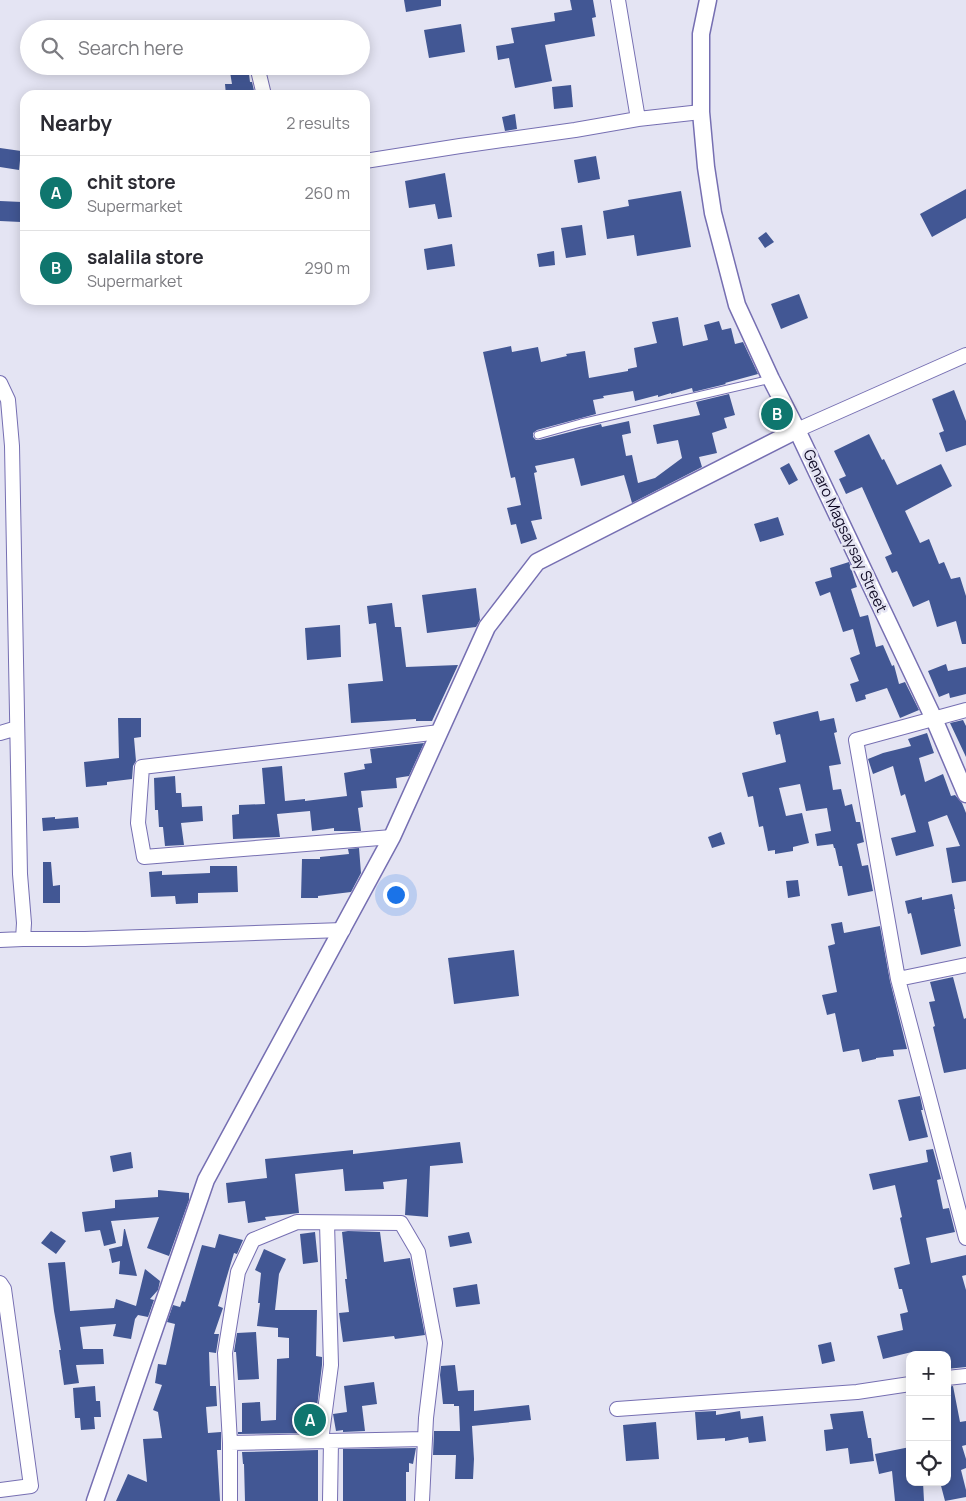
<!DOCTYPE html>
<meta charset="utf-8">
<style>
:root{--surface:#fff;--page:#f2f2f3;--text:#2b2b33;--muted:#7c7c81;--line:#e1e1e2;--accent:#0f766e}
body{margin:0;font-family:Manrope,sans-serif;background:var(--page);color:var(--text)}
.controls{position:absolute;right:15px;bottom:15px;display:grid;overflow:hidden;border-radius:10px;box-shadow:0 2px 12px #0003}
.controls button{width:45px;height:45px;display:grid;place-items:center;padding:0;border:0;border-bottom:1px solid var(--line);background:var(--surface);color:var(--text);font:25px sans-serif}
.you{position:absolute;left:395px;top:894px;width:18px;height:18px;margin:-12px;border:4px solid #fff;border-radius:50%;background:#1a73e8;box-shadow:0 0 0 8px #1a73e833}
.badge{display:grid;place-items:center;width:32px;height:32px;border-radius:50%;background:var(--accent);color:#fff;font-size:16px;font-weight:700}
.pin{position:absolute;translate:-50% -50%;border:2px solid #fff;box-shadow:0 1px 5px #0006}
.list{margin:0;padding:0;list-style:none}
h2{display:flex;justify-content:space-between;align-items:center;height:65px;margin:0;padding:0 20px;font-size:21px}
h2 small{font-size:16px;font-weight:400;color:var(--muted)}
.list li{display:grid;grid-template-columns:32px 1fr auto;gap:15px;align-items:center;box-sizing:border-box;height:75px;padding:0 20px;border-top:1px solid var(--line)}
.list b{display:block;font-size:19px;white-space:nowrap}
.list p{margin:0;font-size:16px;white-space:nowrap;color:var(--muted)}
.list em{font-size:16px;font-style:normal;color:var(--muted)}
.icon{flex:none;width:28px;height:28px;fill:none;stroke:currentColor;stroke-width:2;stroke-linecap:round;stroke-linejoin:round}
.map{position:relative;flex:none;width:966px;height:1501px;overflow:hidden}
.search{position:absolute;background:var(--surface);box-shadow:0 2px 12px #0003;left:20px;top:20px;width:350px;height:55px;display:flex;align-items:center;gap:12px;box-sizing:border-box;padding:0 18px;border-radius:28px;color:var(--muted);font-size:19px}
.panel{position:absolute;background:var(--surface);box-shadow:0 2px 12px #0003;left:20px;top:90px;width:350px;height:215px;border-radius:15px}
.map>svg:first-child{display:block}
.building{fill:#425794}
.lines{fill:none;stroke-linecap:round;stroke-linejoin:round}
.service-casing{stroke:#766fb2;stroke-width:9}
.minor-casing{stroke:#766fb2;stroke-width:16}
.tertiary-casing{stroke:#766fb2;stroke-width:19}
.service{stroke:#fff;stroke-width:7}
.minor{stroke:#fff;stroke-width:14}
.tertiary{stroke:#fff;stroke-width:16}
.labels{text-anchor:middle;stroke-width:5;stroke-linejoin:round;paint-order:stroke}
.street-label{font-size:15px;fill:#0f0a24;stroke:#e4e4f3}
</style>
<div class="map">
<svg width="966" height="1501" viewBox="0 0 966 1501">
<rect width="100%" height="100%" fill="#e4e4f3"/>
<!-- building -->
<path class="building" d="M404 0H441V6L406 12Z
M570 0H593L596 17 592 18 595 36 545 45 552 81 515 88 509 58 498 60 496 46 514 43 511 28 555 21 554 13 572 10Z
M461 24 465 52 429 58 424 30Z
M229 66H248L250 82H252L255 95H226L225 84H232Z
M571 85 573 107 554 109 552 87Z
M515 114 517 129 505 131 502 117Z
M0 148 21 151 19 170 0 167Z
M596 156 600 179 578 183 574 160Z
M445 173 452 217 438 219 435 204 409 208 405 181Z
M966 189V218L932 237 920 214Z
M681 191 691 247 637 256 634 235 607 239 603 211 629 206 628 200Z
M0 201 22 202 21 222 0 221Z
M582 225 586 255 566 258 561 228Z
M766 232 774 242 765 248 758 238Z
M452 244 455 266 427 270 424 249Z
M554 251 555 265 539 267 537 254Z
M799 294 808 318 781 329 771 304Z
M678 317 683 346 708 340 704 325 719 321 722 330 731 328 735 344 743 342 758 374 725 383 726 384 693 392 692 388 671 394V393L658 397V395L635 401 633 391 603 396 604 398 593 400 596 414 537 430 533 433V437L536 440H539L601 424 602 427 629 421 631 433 622 435 626 456 632 455 638 483 655 478 682 458 678 440 657 444 653 425 700 415 696 402 729 394 735 415 724 418 727 428 712 433 717 453 699 457 702 467 632 503 624 475 581 486 574 458 535 466 537 472 534 473 542 519 531 521 537 539 521 544 516 524 511 525 507 508 521 505 515 477 511 478 483 352 511 346 512 352 538 347 541 362 567 356 566 354 585 351 589 378 628 371V369L637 367 634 348 657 343 652 322Z
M954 390 966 421V445L946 452 939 433 944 431 932 399Z
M869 434 882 460 884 459 897 485 941 464 952 486 905 511 920 543 929 539 939 564 944 562 951 579 960 577 966 596V644H962L956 621 937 627 929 600 913 607 897 571 892 573 885 557 892 554 862 487 846 494 839 479 846 476 834 451Z
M789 463 798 480 789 485 780 468Z
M778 517 784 535 760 542 754 524Z
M849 562 857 587 851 589 860 617 868 615 876 647 883 645 892 666 894 665 899 684 905 682 919 710 900 718 887 688 865 695 866 699 856 702 850 684 859 681 850 658 860 654 853 629 843 632 830 592 820 596 815 582 832 577 830 568Z
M476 588 480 620 476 627 427 633 422 595Z
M392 603 395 627H401L406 667 458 665 432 721H416V719L351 723 348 684 383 681 376 623 369 624 367 606Z
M340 625 341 657 307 660 305 628Z
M946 664 948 671 966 667V694L950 698 949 693 939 697 928 671Z
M818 711 820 721 834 718 837 732 834 733 841 764 829 766 833 790 841 789 845 806 852 804 856 822H860L864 842 857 844 862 866 868 865 873 891 848 896 842 866H839L835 848H834L833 844 817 846 815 834 831 831 827 808 806 811 800 784 779 788 786 816 802 813 809 843 793 847V851L775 854V850L768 851 763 826 759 827 753 796 748 797 742 773 786 762 780 734 776 735 773 722Z
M118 718H141V737L134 738 136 761 133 766 132 779 107 782V785L86 787 84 762 119 758Z
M963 720 966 726V757L950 723Z
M927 733 934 753 919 758 925 782 943 774 951 796 955 795 962 803 966 813V881L952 883 946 848 960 846 947 815 928 822 934 846 896 856 891 838 916 832 905 794 901 796 893 766 873 774 868 759 883 753 911 746 908 739Z
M424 743 409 776 396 778 397 788 361 791 363 807 358 808 361 831H334V828L312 831 310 811 277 814 280 837 233 839 232 815 239 814V805L265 804 262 768 282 766 285 801 305 799V801L347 796 344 773 365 769 364 764 372 763 370 749Z
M175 776 176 793H181L182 807 202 806 203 821 181 823 184 845 165 846 163 827H159L158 810H155L154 778Z
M55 817V819L78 817 79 828 43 831 42 818Z
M721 832 725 844 712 848 708 837Z
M359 848 361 873 351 892 318 896V898H301L302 859H320V857L349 854 348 849Z
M43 862H51L53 886 60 885V903H43Z
M210 866H237L238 892 198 893V903L176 904 175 896 151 897 149 872 162 871V875L210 873Z
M798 880 800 896 788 898 786 881Z
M952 894 955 909H954L961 946 921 955 911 913 908 914 905 901 922 897V900Z
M842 922 844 933 880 926 890 981 907 1049 893 1050 894 1056 876 1058V1059L862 1062 859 1049 843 1052 835 1013 827 1015 822 995 837 992 828 946 835 944 831 924Z
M514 950 519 996 454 1004 448 958Z
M953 977 964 1019 966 1018V1069L944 1073 933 1027 935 1026 929 1002 935 1001 930 982Z
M920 1096 923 1110H921L928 1137 909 1141 898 1100Z
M460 1142 463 1163 430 1166 428 1217 405 1215 407 1179 383 1182 384 1189 345 1191 343 1169 295 1174 299 1213 265 1217 266 1220 248 1223 245 1201 228 1203 226 1183 267 1178 265 1159 353 1150V1154Z
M933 1149 941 1179 937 1180 943 1209 949 1208 955 1232 926 1238 931 1263 966 1255V1275L962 1276 966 1290V1367L947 1369V1355H917L916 1351 883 1359 877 1336 903 1330 900 1314 908 1312 902 1289H899L894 1268 910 1264 900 1218 902 1217 895 1185 873 1190 869 1174 928 1162 926 1150Z
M131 1152 133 1168 113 1172 110 1156Z
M158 1190 189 1193V1200L169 1256 147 1248 159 1217 111 1221 116 1243 104 1246 100 1230 85 1232 82 1212 115 1208V1200L158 1197Z
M124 1229H125L137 1276 119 1274 120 1261 112 1263 109 1249 122 1246Z
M51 1231 66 1241 56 1254 41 1243Z
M348 1231 380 1232 384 1262 410 1258 425 1335 395 1339 394 1336 343 1342 339 1313 349 1312 345 1279H347L342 1232Z
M315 1232 318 1262 303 1264 300 1234Z
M469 1232 472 1243 450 1247 448 1236Z
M219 1234 243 1240 237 1254 234 1253 218 1306 223 1308 214 1334H219L216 1353 209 1352 210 1386H216L217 1406 206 1407 208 1433 221 1432V1450H217L220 1501H116L128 1474 147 1482 143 1439 162 1438 158 1412 153 1410 162 1385 155 1383 158 1364 166 1365 170 1348 175 1324 167 1322 173 1305 180 1307 182 1301 185 1302 202 1245 215 1248Z
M264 1249 286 1259 279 1274 275 1310H317L316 1356 322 1357V1365L317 1407H311L313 1433 238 1434V1432H242V1403L260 1402 261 1421 276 1420 277 1359 289 1358V1338L278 1337V1328L257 1326 260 1303H258L261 1273 255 1270Z
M65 1262 70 1311 114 1308 116 1299 136 1306 145 1269 160 1281 158 1290 150 1299 154 1300 148 1317 138 1315 135 1319 131 1339 113 1336 116 1324 80 1327 83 1349H103L104 1364 76 1365 79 1383 64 1385 59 1350H61L54 1311 48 1263Z
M477 1284 480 1304 456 1307 453 1288Z
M256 1332 259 1379 238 1380 236 1352H234L237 1333Z
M831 1342 835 1361 822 1364 818 1345Z
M455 1365 458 1391 474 1390V1411L529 1405 531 1420 472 1426 474 1459 473 1479H455L456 1455H433L434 1431H460L459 1406H454V1404H443L440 1375 441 1366Z
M374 1382 377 1404 362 1406 365 1431 343 1432V1430L336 1431 333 1414 347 1412 344 1386Z
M95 1386 96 1401H100L101 1417H94L95 1429 81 1430 80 1418H75L73 1388Z
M953 1386 960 1422 966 1421V1445L962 1446 966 1459V1468L961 1470 966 1490V1497L945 1501 940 1482H947V1387Z
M716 1411V1415L740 1411 741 1419 763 1416 766 1441 749 1443 748 1437 725 1441V1438L697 1440 695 1412Z
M863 1411 868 1438H871L874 1461 850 1464 848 1448 826 1451 824 1430 833 1429 830 1414Z
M656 1422 659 1459 626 1461 623 1425Z
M910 1447V1482H923L924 1501H895L892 1471 879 1474 875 1454Z
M416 1448 413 1464 409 1463V1472H406V1501H343V1449Z
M318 1450V1501H245L244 1464H243L242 1452Z"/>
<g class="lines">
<!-- service casing -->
<g class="service-casing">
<path id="service" d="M538 435 581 423 771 379"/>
</g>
<!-- minor casing -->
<g class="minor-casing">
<path id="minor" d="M618 0 638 119
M257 66 264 95
M365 161 460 146 575 130 638 119 701 112
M0 383 8 400 12 446 20 874 24 923 23 939H85L343 930
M797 430 966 355
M966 710 856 740 898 979 966 1238
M0 733 17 728
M392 837 144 857 138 823 142 767 440 732
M0 940 23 939
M898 979 966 965
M0 1283 4 1289 31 1486 0 1490
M947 1378 966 1376
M617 1409 857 1392 910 1384
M321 1441 331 1365 327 1223
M230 1443 425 1439
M230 1501V1443L225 1353 238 1272 253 1240 297 1222 401 1223 418 1252 435 1343 426 1418 422 1501
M330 1501 331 1441"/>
</g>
<!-- tertiary casing -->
<g class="tertiary-casing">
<path id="tertiary" d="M708 0 701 34V112L706 167 713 213 737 305 771 379 797 430 934 719 966 794
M95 1501 206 1180 392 837 487 627 537 562 797 430"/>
</g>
<!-- service -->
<use href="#service" class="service"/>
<!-- minor -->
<use href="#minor" class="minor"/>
<!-- tertiary -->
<use href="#tertiary" class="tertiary"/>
</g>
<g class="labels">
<!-- street labels -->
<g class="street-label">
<text transform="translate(845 531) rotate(65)" y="5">Genaro Magsaysay Street</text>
</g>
</g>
</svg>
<div class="controls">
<button>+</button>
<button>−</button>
<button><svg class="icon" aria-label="locate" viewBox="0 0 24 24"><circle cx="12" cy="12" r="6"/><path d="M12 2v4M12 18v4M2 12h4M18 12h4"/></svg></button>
</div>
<div class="you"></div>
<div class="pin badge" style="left:310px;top:1420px">A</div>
<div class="pin badge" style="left:777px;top:414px">B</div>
<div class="search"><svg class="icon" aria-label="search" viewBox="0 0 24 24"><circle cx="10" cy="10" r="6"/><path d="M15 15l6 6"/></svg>Search here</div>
<section class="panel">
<h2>Nearby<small>2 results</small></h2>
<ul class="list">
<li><span class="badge">A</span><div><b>chit store</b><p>Supermarket</p></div><em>260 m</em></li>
<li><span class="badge">B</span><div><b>salalila store</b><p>Supermarket</p></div><em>290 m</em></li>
</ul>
</section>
</div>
